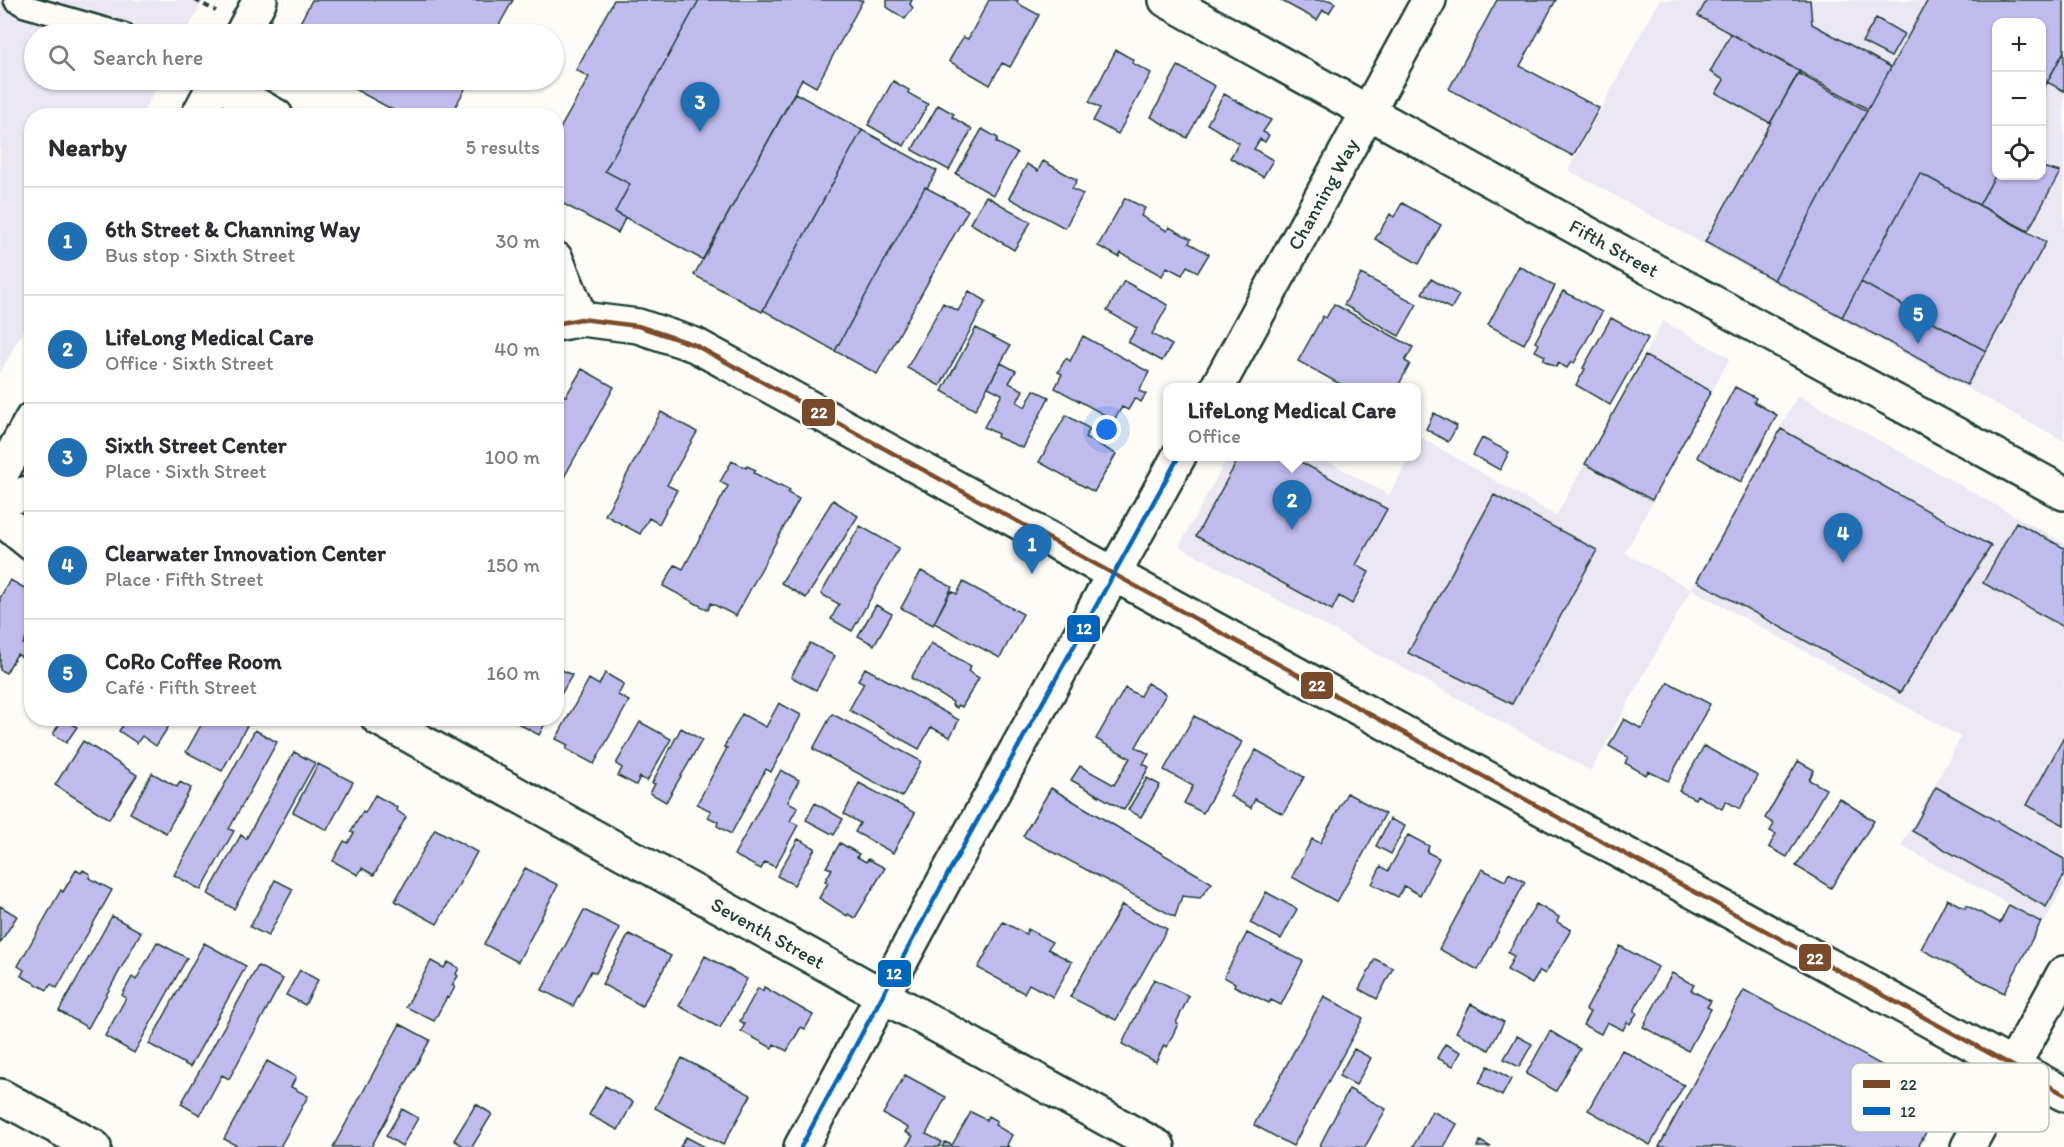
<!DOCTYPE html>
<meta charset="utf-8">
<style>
:root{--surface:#fff;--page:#f7f7f7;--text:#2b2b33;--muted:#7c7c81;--line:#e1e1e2;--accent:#1f6fb2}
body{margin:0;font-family:Itim,sans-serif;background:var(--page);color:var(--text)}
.controls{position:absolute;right:18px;top:18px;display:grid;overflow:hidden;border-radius:12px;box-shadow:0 2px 4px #0004}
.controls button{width:54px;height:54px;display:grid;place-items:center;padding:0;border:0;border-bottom:2px solid var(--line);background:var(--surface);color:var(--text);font:30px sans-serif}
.you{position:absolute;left:1107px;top:430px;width:21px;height:21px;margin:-15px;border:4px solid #fff;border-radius:50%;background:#1a73e8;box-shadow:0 0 0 9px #1a73e833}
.badge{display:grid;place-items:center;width:39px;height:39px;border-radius:50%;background:var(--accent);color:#fff;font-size:20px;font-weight:700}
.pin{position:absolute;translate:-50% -50px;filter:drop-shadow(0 2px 3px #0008)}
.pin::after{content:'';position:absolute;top:32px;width:21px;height:18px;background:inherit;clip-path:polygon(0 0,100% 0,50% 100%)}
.popup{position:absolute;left:1163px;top:383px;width:258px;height:78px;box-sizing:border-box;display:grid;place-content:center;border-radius:12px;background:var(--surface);filter:drop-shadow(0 2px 4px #0005);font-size:20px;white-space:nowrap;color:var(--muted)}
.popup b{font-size:22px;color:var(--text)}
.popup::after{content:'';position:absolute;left:50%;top:100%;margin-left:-12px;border:12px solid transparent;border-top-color:var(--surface)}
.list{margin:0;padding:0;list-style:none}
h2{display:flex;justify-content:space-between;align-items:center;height:78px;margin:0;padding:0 24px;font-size:26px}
h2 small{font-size:20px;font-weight:400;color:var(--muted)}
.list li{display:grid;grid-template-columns:39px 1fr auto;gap:18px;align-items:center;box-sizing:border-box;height:108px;padding:0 24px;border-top:2px solid var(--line)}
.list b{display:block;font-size:22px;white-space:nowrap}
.list p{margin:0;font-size:20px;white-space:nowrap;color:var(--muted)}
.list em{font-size:20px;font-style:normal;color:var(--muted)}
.icon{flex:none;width:33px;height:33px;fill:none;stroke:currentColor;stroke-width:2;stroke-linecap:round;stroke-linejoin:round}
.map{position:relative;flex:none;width:2064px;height:1147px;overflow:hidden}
.search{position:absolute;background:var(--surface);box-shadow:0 2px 4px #0004;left:24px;top:24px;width:540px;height:66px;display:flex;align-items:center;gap:15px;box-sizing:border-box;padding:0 21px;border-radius:33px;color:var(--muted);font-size:22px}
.panel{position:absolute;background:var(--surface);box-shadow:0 2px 4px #0004;left:24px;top:108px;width:540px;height:618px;border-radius:24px}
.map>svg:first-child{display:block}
.built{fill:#ebe8f4;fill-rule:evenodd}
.building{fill:#c0bbed;stroke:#1f3d34;stroke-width:1.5}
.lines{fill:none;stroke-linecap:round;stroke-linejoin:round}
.lane-casing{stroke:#1f3d34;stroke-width:26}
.street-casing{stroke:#1f3d34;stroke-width:38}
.secondary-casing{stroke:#1f3d34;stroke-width:38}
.path{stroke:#1f3d34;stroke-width:4;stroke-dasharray:6 4.5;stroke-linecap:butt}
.lane{stroke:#fdfcf7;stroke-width:21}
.street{stroke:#fdfcf7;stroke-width:33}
.secondary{stroke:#fdfcf7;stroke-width:33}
.bus-1-casing{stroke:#fdfcf7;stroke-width:9}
.bus-2-casing{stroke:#fdfcf7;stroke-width:9}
.bus-1{stroke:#7a4b2a;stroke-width:4.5}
.bus-2{stroke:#0065bd;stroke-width:4.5}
.labels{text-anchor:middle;stroke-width:4.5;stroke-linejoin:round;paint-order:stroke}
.street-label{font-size:20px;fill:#1f3d34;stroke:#fdfcf7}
.key{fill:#fdfcf7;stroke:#bac3bc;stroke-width:1.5}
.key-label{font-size:16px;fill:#1f3d34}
.line-badge{stroke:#fdfcf7;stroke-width:2}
.badge-label{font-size:16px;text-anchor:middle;font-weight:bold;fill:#fff}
</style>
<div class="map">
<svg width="2064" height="1147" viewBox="0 0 2064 1147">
<rect width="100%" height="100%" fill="#fdfcf7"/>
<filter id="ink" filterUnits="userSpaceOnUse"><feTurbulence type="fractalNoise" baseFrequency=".0167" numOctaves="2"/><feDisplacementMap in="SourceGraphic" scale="12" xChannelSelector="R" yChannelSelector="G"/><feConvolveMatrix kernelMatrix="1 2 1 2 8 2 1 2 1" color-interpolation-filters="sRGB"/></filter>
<g filter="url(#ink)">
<!-- built -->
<path class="built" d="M0 0H204L185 34H34V80H161L141 115 32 116 31 315 0 373Z
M1659 0H2064V441L1568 170ZM1996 22H2042V176H1996Z
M1663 321 1730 358 1625 553 1691 589 1798 395 2064 543V885L2044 923 1901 846 1961 737 1691 589 1591 771 1179 546 1228 457H1320L1389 495 1410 457 1416 456 1417 443 1420 437 1556 516Z"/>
<!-- building -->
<path class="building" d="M312 0H513L494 34H294Z
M614 0H699L605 171 630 184 615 212 625 218 618 233 556 200V136L589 77 576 70Z
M699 0H863L816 87 802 79 703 260 615 212 630 184 605 171Z
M887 0H912L910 4 913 8 905 19 887 7Z
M989 0H1018L1017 3 1039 15 1010 67 1002 63 990 85 949 61 963 37 968 39Z
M1280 0H1329L1335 3 1329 13 1323 10 1317 20Z
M1497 0H1556L1520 66 1599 108 1573 156 1449 89Z
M1707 0H1810L1812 24 1891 67 1868 109 1698 16Z
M1928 0H2064V51L2042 92V22H1996V174L1979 205 1920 173 1842 317 1774 280Z
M1876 18 1904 34 1891 57 1862 42Z
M1731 34 1800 71 1770 123 1716 93 1724 80 1710 72Z
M1116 50 1134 60 1132 63 1151 73 1118 134 1093 121 1100 108 1089 102Z
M2064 51V91L2047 82Z
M1178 66 1215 86 1187 138 1151 117Z
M1798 73 1867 111 1774 280 1705 242Z
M338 80H470L450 116H404Z
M893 81 909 90 908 93 928 104 904 146 868 125Z
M795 93 862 130 762 312 694 275Z
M1224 94 1271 120 1263 132 1269 135 1265 142 1260 139 1254 149 1273 160 1263 177 1230 158 1239 143 1207 124Z
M938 105 954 114 952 117 972 129 949 170 912 150Z
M982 129 998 138 996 142 1017 153 993 195 956 174Z
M862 130 937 171 927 188 925 187 835 351 763 310Z
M1043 161 1077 180 1072 189 1083 194 1065 228 1009 198 1027 164 1038 171Z
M2042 167 2060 172 2028 231 1979 205 1996 174V176H2042Z
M1920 173 2046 242 1986 351 1861 282Z
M925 187 968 210 877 374 835 351Z
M986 196 1031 222 1014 250 970 223Z
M1125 198 1145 208 1141 216 1167 231 1169 227 1191 239 1189 243 1209 254 1198 272 1187 266 1182 275 1167 267 1162 276 1121 253 1119 257 1098 246Z
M1402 203 1441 225 1419 264 1375 239 1390 214 1394 217Z
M1519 266 1555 286 1524 344 1488 325Z
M1361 274 1417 304 1399 336 1344 305Z
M1431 279 1459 295 1451 309 1422 293Z
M1124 281 1168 305 1152 334 1172 345 1162 361 1128 342 1137 328 1107 311Z
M1861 282 1986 351 1967 385 1842 317Z
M969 291 986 301 940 386 907 368 943 303 958 311Z
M1563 291 1602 312 1574 363 1571 362 1567 368 1558 363 1556 367 1543 360 1545 356 1535 351 1539 344 1535 342Z
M1334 304 1413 347 1405 361 1410 364 1397 388H1347L1298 361 1323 316 1326 318Z
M1611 318 1648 338 1610 405 1576 385 1585 369 1583 368Z
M976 328 1010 346 975 410 942 391Z
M1083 336 1149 372 1139 391 1146 394 1141 402 1135 398 1128 410 1122 407 1114 420 1055 388 1062 374 1058 372 1066 358 1070 361Z
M1645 356 1711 391 1652 500 1585 464Z
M1001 363 1016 371 1009 383 1023 390 1017 402 1025 407 1034 390 1049 397 1023 448 997 437 998 434 984 427 1002 394 988 387Z
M582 369 614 387 558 488H556V414L563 402 560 400 563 395 566 396Z
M1735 387 1756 398 1754 402 1777 415 1741 482 1697 457Z
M661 412 697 432 667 485 677 490 659 524 649 518 640 534 605 515Z
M1434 413 1457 426 1448 442 1426 429Z
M1066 415 1090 429 1085 437 1116 454 1094 492 1039 462Z
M1781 429 1991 546 1900 693 1697 581Z
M1482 438 1509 452 1500 470 1473 455Z
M1240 456H1290L1387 509 1356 565 1369 572 1352 604 1339 596 1332 610 1196 536Z
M732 461 746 468 747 466 756 470 754 473 779 486 780 485 790 490 788 493 799 499 736 616 711 603 708 610 663 586 675 565 683 569 728 486 720 482Z
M1494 495 1597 550 1512 704 1408 653Z
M833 500 858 516 806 598 781 583Z
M2016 522 2064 548V627L1983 583Z
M860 526 899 548 852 631 831 619 839 604 821 594Z
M921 571 952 587 933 625 901 608Z
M10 580 32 592V629L23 644 28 646 22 657 17 654 6 673 0 670V598Z
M963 582 1023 614 1000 658 934 623 951 591 957 594Z
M876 605 892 614 874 645 858 636Z
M810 643 835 656 816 690 791 677Z
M931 643 971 666 968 671 979 678 962 707 958 705 957 708 952 705 953 702 911 678Z
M556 667 572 675 556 703Z
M865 668 959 720 950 737 931 727 919 749 849 710 864 683 858 680Z
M605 673 624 684 618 695 629 701 594 764 566 749 568 745 556 739 589 679 599 685Z
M1668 682 1710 704 1668 781 1648 771 1646 775 1625 763 1628 757 1609 746 1624 719 1642 729Z
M1147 683 1166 694 1136 747 1149 754 1143 764 1149 767 1124 810 1071 780 1080 766 1114 785 1130 758 1096 739 1125 688 1140 696Z
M779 703 801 715 771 772 766 769 731 834 717 826 718 822 708 817 711 811 697 804 727 748 724 747 742 714 766 727Z
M832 714 921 761 902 797 813 749Z
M1194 716 1242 742 1203 813 1184 803 1193 786 1164 770Z
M63 718 77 727 66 743 53 734Z
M128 718H174L156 746 142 736 137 743 119 731Z
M205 718H247L250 720 222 771 186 752Z
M520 718H548L539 735 517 723Z
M640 722 671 739 647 781 640 777 636 785 618 776 622 768 616 764Z
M681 728 702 740 666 802 650 793 655 784 652 783Z
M255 730 277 742 229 829 234 831 201 890 174 875Z
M2064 737V825L2027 805Z
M83 741 137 775 109 819 55 785Z
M1704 746 1758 776 1740 809 1726 801 1722 809 1697 795 1695 799 1679 791Z
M1256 750 1304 777 1283 814 1255 799 1251 808 1230 796Z
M294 752 315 763 234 909 208 894 241 835 246 839Z
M1798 761 1814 770 1809 780 1826 789 1787 857 1769 847 1776 834 1770 831 1774 824 1765 818Z
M318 764 353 782 327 830 293 812Z
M781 770 799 780 788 802 798 807 790 821 798 825 775 867 765 862 761 869 734 855Z
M152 773 177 787 180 782 191 788 166 833 130 813Z
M1147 778 1160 785 1141 817 1128 810Z
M859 783 915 813 893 853 855 832 860 823 844 814Z
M1936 787 2064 859V875L2046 907 1912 831Z
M1051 788 1212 883 1200 898 1182 896 1175 917 1023 836Z
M1347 793 1385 814 1337 902 1292 877 1312 839 1320 843Z
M375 795 397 807 396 810 406 817 374 875 362 868 358 875 333 861 344 841 348 843 354 833 351 832 363 811 365 813Z
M1839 798 1874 821 1831 888 1796 866Z
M815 803 843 819 834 835 806 820Z
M1390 819 1405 826 1391 854 1376 846Z
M435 829 477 852 437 924 395 901Z
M1408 835 1429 846 1427 852 1439 858 1420 895 1404 886 1398 897 1372 884 1381 866 1388 871Z
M798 839 815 848 794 885 777 876Z
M840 843 859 854 857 857 866 862 868 859 885 868 855 918 848 914 847 916 819 898 828 883 825 881 832 869 826 867Z
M525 868 558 885 518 962 484 944Z
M1482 869 1505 881 1509 873 1525 882 1478 970 1439 949Z
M76 870 81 873 83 870 90 874 89 878 112 890 57 988 51 984 47 990 21 976 24 970 18 966 61 890 63 892Z
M275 880 293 889 268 936 250 927Z
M1266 892 1297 909 1281 939 1250 923Z
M1947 899 1965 908 1966 905 2000 923 2009 905 2041 922 2004 993 1921 949Z
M1536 904 1559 917 1557 922 1571 930 1545 974 1540 971 1532 984 1507 970 1514 956 1508 953Z
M1122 905 1167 929 1116 1020 1070 997Z
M0 906 17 916 0 943Z
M584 910 620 928 596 973 591 971 573 1006 542 990Z
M112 916 141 932 88 1028 59 1011Z
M1003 922 1026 934 1028 929 1052 942 1048 949 1072 962 1053 997 1029 984 1024 993 978 968Z
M1247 933 1303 961 1281 1005 1271 1000 1269 1003 1234 986 1235 983 1224 977Z
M629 934 671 956 642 1006 602 984Z
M157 942 187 958 134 1053 105 1036 126 998 122 995 132 977 136 980Z
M204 943 246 966 190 1067 149 1044Z
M1620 946 1658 967 1634 1011 1637 1013 1630 1024 1627 1022 1623 1030 1607 1022 1601 1034 1583 1025 1590 1012 1586 1010Z
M705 956 747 979 720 1028 679 1006Z
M1375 959 1393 968 1377 999 1359 989Z
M431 961 444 968 448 962 459 968 456 974 458 976 452 985 455 987 449 998 447 997 434 1021 406 1007Z
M258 966 283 979 229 1079 222 1075 200 1115 181 1104Z
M300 970 318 980 305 1005 286 995Z
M1672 973 1694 985 1691 990 1711 1001 1707 1007 1711 1009 1688 1051 1643 1027Z
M1154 979 1189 996 1176 1023 1178 1024 1167 1047 1164 1045 1156 1062 1122 1044Z
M764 987 813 1015 805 1029 801 1027 787 1051 774 1044 772 1048 741 1031 745 1024 740 1021 758 988 763 991Z
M1744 990 1944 1099 1918 1147H1659Z
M1324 996 1363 1018 1293 1146 1254 1125Z
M1471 1004 1504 1022 1489 1050 1456 1032Z
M400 1024 430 1040 371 1147H333Z
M1550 1031 1580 1049 1556 1091 1526 1074Z
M1517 1036 1532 1044 1519 1067 1504 1059Z
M1445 1044 1461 1052 1453 1066 1437 1058Z
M1354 1049 1371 1058 1356 1085 1339 1076Z
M1622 1050 1684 1085 1650 1145 1588 1110Z
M682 1058 751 1095 723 1145 655 1108Z
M267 1061 296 1077 291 1087 308 1096 280 1147H239L224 1139Z
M1488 1066 1511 1079 1502 1096 1479 1083Z
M905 1075 946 1097 926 1134 942 1142 939 1147H906L913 1136 905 1132 908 1128 883 1114Z
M605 1086 633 1102 618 1130 589 1115Z
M1349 1089 1386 1109 1365 1147H1319Z
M476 1104 492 1114 472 1147H465L454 1140Z
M402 1109 418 1118 402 1146 386 1136Z
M1432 1111 1457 1124 1444 1147H1413Z
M971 1112 986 1120 988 1116 997 1121 995 1125 1012 1135 1007 1145 1009 1147H942L945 1142 952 1145Z
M686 1137 705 1147H680Z
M1480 1141 1491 1147H1477Z"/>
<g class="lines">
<!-- lane casing -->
<g class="lane-casing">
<path id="lane" d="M15 0 25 6 123 34"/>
</g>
<!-- street casing -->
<g class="street-casing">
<path id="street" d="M1166 0 1655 271 2064 493
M242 34 260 0
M216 82 276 116
M198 116 217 80
M556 259 581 319
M1217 388 1429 0
M0 476 32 419
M0 518 32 544
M378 718 1158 1147
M0 1096 94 1147
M801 1147 950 870 1179 456
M1968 1147 2064 973"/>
</g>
<!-- secondary casing -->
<g class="secondary-casing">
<path id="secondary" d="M556 324 581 319 638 326 695 345 2064 1094
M0 500 32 492"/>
</g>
<!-- path -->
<path class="path" d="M195 0 216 11"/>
<!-- lane -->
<use href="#lane" class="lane"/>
<!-- street -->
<use href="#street" class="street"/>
<!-- secondary -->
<use href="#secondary" class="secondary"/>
<!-- bus-1 casing -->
<g class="bus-1-casing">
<path id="bus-1" d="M556 324 581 319 638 326 695 345 2064 1094"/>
</g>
<!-- bus-2 casing -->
<g class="bus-2-casing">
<path id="bus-2" d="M801 1147 950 870 1179 456"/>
</g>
<!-- bus-1 -->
<use href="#bus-1" class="bus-1"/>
<!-- bus-2 -->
<use href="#bus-2" class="bus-2"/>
</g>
</g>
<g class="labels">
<!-- street labels -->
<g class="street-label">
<text transform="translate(1323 194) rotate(-61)" y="7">Channing Way</text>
<text transform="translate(1614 248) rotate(29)" y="7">Fifth Street</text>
<text transform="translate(768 933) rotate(29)" y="7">Seventh Street</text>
</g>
</g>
<!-- legend -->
<rect x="1851" y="1063" width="198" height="69" rx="9" class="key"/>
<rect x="1863" y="1080" width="27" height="8" fill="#7a4b2a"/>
<rect x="1863" y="1107" width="27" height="8" fill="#0065bd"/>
<g class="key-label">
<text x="1900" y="1090">22</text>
<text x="1900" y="1117">12</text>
</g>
<g class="line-badge">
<rect x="801" y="398" width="35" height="29" rx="6" fill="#7a4b2a"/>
<rect x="1066" y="614" width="35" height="29" rx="6" fill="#0065bd"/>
<rect x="1300" y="671" width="34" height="29" rx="6" fill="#7a4b2a"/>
<rect x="1798" y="943" width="34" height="29" rx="6" fill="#7a4b2a"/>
<rect x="877" y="959" width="35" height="29" rx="6" fill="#0065bd"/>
</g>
<g class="badge-label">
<text x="819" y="418">22</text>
<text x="1084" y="634">12</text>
<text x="1317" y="691">22</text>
<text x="1815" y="964">22</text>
<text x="894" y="979">12</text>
</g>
</svg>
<div class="controls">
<button>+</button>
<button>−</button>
<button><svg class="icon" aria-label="locate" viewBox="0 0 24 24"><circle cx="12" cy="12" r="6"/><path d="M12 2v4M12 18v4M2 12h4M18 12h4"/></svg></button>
</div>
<div class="you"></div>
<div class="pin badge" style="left:1032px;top:574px">1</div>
<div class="pin badge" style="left:1292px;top:530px">2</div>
<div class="popup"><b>LifeLong Medical Care</b>Office</div>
<div class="pin badge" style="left:700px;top:132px">3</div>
<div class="pin badge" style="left:1843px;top:563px">4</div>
<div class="pin badge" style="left:1918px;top:344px">5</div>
<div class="search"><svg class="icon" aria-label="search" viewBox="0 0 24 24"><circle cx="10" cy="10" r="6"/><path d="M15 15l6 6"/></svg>Search here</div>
<section class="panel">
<h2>Nearby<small>5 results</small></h2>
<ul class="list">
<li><span class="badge">1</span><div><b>6th Street &amp; Channing Way</b><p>Bus stop · Sixth Street</p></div><em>30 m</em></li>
<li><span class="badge">2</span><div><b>LifeLong Medical Care</b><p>Office · Sixth Street</p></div><em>40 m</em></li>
<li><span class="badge">3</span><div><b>Sixth Street Center</b><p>Place · Sixth Street</p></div><em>100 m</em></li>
<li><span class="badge">4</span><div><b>Clearwater Innovation Center</b><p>Place · Fifth Street</p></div><em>150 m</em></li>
<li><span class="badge">5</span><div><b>CoRo Coffee Room</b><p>Café · Fifth Street</p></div><em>160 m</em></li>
</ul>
</section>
</div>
